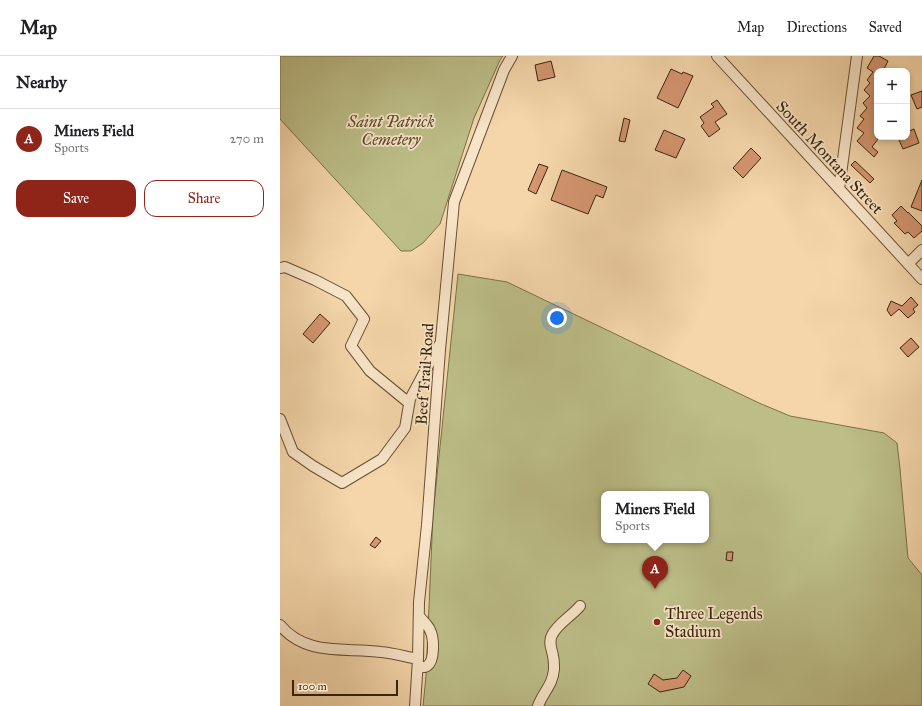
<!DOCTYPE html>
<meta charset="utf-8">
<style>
:root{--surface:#fff;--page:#f2f2f2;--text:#202124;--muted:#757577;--line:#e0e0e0;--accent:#8f2418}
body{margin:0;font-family:"IM FELL Great Primer",serif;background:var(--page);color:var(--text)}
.controls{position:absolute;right:12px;top:12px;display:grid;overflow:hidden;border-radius:8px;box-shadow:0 2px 6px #0003}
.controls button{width:36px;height:36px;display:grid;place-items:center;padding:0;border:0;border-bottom:1px solid var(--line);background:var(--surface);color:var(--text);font:20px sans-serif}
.scale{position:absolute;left:12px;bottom:10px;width:106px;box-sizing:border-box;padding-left:4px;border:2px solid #3a240b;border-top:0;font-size:11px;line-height:14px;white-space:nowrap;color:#3a240b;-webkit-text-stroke:3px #f8e4c8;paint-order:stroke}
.you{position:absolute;left:277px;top:262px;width:14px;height:14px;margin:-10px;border:3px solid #fff;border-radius:50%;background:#1a73e8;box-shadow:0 0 0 6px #1a73e833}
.badge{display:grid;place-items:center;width:26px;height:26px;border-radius:50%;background:var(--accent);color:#fff;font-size:13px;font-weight:700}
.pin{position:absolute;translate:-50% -33px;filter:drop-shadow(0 1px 2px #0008)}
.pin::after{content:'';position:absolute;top:21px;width:14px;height:12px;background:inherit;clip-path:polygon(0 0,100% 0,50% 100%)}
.popup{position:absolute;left:321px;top:435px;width:108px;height:52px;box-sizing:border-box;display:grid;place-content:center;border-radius:8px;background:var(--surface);filter:drop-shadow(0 1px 3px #0005);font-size:13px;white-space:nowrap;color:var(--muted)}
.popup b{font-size:15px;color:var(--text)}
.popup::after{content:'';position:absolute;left:50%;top:100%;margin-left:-8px;border:8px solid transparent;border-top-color:var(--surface)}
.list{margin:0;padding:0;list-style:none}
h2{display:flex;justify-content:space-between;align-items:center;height:52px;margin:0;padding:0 16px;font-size:17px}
h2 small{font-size:13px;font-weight:400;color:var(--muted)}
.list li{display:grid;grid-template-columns:26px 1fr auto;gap:12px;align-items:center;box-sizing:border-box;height:60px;padding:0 16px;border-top:1px solid var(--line)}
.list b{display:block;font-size:15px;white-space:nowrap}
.list p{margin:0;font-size:13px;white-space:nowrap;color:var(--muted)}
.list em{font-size:13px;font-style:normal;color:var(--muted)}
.actions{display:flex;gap:8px;padding:12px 16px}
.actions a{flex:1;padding:9px 0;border:1px solid var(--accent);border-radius:12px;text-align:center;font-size:14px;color:var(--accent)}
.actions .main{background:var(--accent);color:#fff}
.map{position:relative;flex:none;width:642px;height:650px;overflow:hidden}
header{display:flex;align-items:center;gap:24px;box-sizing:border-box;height:56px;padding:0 20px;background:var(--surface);border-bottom:1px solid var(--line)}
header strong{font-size:19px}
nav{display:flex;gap:22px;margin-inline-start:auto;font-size:14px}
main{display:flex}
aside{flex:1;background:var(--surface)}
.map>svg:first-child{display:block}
.green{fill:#bcbd87;stroke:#7b7049;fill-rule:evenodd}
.building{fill:#d59671;stroke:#3a240b}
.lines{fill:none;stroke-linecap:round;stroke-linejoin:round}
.minor-casing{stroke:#685033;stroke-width:12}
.minor{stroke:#f8e4c8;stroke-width:10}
.poi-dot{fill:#8f2418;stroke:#f8e4c8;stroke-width:1.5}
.labels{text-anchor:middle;stroke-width:3.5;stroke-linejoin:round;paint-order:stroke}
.park-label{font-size:16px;font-style:italic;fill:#5a4a2a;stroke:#f8e4c8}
.street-label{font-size:16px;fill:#3a240b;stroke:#f8e4c8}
.poi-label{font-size:16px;fill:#3a240b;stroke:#f8e4c8;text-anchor:start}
</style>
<header>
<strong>Map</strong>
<nav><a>Map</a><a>Directions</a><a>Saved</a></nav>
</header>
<main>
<aside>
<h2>Nearby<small></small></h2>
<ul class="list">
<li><span class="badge">A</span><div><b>Miners Field</b><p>Sports</p></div><em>270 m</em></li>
</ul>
<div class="actions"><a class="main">Save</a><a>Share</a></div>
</aside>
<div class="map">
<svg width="642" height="650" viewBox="0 0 642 650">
<rect width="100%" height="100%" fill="#f4d6aa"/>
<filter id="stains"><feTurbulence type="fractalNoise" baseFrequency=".005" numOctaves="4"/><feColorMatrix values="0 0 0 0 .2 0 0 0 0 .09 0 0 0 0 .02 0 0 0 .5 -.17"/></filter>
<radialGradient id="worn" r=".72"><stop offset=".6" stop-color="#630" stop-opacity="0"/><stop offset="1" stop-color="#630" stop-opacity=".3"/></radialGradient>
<!-- green -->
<path class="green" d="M0 0H223L220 4 194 62 160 168 143 187 131 195H121L0 63Z
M178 218 227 226 479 347 510 360 604 377 617 387 620 413 628 502 642 519V650H143L146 620 153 458ZM324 438H426V484H324Z"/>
<!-- building -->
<path class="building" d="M594 0H599L608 5 603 15H597V82L598 83 592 91 598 96 594 101 577 85 584 77 577 72 584 63 580 60 587 52 583 47 590 40 584 34 590 27 587 24 593 16 587 12Z
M271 5 275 21 258 25 255 9Z
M391 13 402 18 403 16 413 20 398 52 377 42Z
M642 35V51L637 53 631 39Z
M437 44 447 58 435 66 440 73 429 81 421 70 424 67 420 61 434 51 431 48Z
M344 62 350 64 345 86 339 85Z
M634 73 639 87 623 93 619 84 621 83 620 81H627V76Z
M384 74 405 83 396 102 375 94Z
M471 92 481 102 463 122 453 112Z
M575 105 594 123 590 127 571 109Z
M259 108 268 111 256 138 248 134Z
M282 114 327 131 323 142 316 139 308 158 271 144Z
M642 124V155L631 151Z
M621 150 628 157V156L642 170V175L634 182 628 176 625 178 614 167 617 165 612 159Z
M631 241 638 249 633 253 635 256 628 262 619 253 611 260 607 254 611 245 622 250Z
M40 258 50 267 33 287 23 278Z
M631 282 639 291 628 301 620 292Z
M96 481 101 485 95 492 90 489Z
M447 496H453L452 505 446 504Z
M403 614 411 620 404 631 380 636 368 628 374 618 383 624 397 622Z"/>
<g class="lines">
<!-- minor casing -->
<g class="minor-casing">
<path id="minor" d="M437 0 642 223
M559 133 577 0
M628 208 642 194
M0 212 5 211 35 224 66 240 84 263 71 290 90 315 129 347
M0 363 13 396 33 410 62 427 102 403 125 372 130 343 159 289
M0 569C26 601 66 591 101 596 114 597 126 601 138 603
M138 611C141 611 144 612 147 610 155 605 154 582 150 574 148 569 143 565 140 561
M135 650 138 603 139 546 147 469 160 294 174 146 224 14 232 0
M258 650C263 636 273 629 274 613 274 609 274 604 273 600 272 593 268 587 272 579 278 567 292 560 300 550"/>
</g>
<!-- minor -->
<use href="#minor" class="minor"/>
</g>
<!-- markers -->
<circle class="poi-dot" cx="377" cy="566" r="4"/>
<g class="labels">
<!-- park labels -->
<g class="park-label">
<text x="111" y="71">Saint Patrick<tspan x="111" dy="18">Cemetery</tspan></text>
</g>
<!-- street labels -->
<g class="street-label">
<text transform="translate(550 101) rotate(47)" y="6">South Montana Street</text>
<text transform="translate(144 318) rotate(-86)" y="6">Beef Trail Road</text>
</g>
<!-- poi labels -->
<g class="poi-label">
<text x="385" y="563">Three Legends<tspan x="385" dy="18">Stadium</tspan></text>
</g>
</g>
<rect width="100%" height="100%" filter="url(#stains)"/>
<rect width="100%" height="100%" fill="url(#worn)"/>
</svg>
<div class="controls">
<button>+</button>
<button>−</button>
</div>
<div class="scale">100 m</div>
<div class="you"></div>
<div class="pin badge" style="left:375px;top:533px">A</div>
<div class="popup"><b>Miners Field</b>Sports</div>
</div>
</main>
